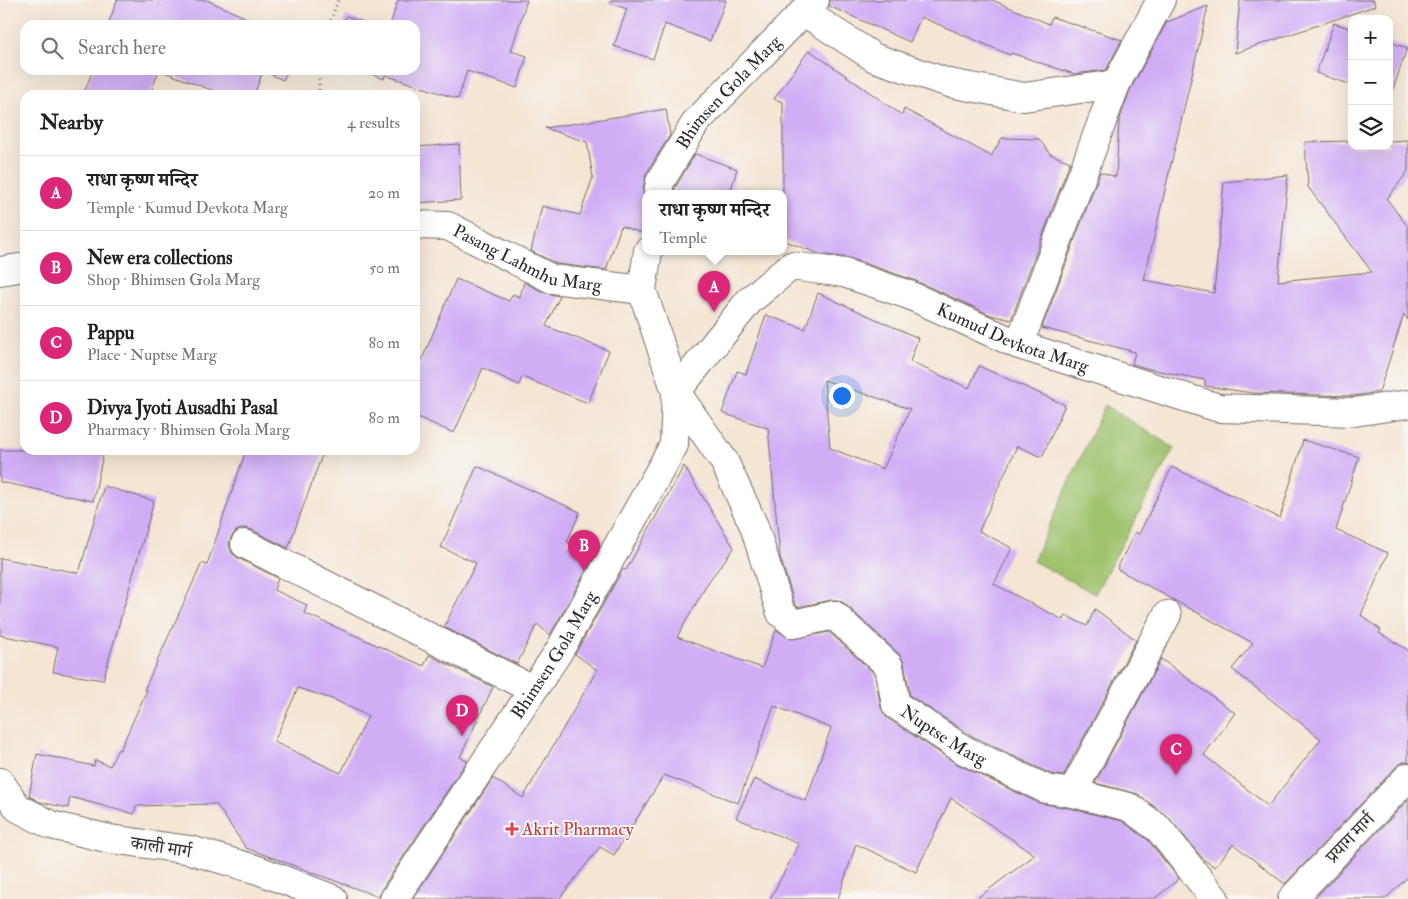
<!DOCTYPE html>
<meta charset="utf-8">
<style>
:root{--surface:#fff;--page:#f2f2f2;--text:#202124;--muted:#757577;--line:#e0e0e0;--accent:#db2777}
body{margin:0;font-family:"IM FELL Double Pica","Noto Serif Devanagari",serif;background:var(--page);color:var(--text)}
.controls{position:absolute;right:15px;top:15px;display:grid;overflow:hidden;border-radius:10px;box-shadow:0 5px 20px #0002}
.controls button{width:45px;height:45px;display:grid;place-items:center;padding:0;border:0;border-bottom:1px solid var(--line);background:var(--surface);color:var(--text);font:25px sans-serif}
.you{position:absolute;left:841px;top:395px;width:18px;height:18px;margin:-12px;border:4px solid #fff;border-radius:50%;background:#1a73e8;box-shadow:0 0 0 8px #1a73e833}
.badge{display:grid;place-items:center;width:32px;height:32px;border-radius:50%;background:var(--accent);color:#fff;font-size:16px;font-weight:700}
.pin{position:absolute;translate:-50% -41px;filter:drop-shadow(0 1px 2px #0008)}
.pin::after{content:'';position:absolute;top:26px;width:18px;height:15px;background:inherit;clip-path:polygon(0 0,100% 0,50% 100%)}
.popup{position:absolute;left:642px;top:190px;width:145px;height:65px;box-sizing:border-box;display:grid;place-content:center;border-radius:10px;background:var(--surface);filter:drop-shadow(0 1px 4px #0005);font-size:16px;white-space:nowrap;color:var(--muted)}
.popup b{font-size:19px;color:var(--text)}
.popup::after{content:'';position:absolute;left:50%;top:100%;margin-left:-10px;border:10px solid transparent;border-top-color:var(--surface)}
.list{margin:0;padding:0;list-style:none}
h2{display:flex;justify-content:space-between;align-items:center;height:65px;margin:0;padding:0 20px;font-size:21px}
h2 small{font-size:16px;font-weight:400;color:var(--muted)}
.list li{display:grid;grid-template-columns:32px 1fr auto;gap:15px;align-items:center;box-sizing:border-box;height:75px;padding:0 20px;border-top:1px solid var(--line)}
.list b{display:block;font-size:19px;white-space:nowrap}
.list p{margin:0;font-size:16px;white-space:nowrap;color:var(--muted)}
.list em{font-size:16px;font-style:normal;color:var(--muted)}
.icon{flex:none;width:28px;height:28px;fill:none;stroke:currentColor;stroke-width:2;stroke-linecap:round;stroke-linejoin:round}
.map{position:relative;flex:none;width:1408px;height:899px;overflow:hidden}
.search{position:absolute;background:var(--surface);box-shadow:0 5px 20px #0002;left:20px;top:20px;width:400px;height:55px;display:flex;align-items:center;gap:12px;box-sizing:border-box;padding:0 18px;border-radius:15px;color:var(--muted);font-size:19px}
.panel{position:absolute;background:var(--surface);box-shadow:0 5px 20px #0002;left:20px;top:90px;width:400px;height:365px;border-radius:15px}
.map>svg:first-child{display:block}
.green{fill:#9fc36d;stroke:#65774c}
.building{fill:#d1adf6;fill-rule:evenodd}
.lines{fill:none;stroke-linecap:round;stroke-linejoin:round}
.minor-casing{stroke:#726c66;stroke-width:30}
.path{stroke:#726c66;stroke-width:3;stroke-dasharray:1 4;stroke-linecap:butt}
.minor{stroke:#fff;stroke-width:28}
.health-dot{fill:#e0444e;stroke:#f6f6f2;stroke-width:2}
.labels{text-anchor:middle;stroke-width:4;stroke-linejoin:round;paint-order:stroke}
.street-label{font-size:18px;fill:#2b2b2b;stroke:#f6f6f2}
.health-label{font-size:18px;fill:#be3a42;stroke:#f6f6f2;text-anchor:start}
</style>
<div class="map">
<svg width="1408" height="899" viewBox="0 0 1408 899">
<rect width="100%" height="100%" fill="#f6f6f2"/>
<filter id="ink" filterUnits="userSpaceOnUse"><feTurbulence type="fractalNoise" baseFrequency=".02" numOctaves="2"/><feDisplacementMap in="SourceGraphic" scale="10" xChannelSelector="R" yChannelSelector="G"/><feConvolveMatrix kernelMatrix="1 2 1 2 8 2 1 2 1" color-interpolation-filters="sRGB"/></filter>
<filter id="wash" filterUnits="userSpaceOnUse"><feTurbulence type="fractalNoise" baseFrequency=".0096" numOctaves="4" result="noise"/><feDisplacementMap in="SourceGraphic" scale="20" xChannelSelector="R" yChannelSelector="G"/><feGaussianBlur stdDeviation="1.12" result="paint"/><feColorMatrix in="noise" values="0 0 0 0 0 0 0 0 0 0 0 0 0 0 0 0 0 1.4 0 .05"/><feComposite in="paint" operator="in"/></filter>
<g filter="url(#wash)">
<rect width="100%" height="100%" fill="#f5e5d3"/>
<!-- green -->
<path class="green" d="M1105 405 1174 448 1095 594 1033 561Z"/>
<g id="blocks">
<!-- building -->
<path class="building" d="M117 0H207L262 25H108Z
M398 0H527L511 51 527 56 517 88 467 71 458 99 385 75 384 79 361 70H415V25H390Z
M611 0H726L710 41 665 24 653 59 614 46 627 9 610 3Z
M830 0H992L1049 24 1052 17 1122 40 1106 70 1074 74 1011 53 1010 55 921 17 910 42 829 6Z
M1240 0H1374L1375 6 1235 53Z
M1208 6 1144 280 1214 293 1224 182 1288 175 1278 281 1372 272 1308 187 1305 142 1352 141V146H1389V141L1408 140V171L1387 199 1408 227V320L1404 314 1379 392 1353 396 1253 393 1205 386V380L1149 369 1132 364 1135 352 1042 328 1100 172 1116 177 1119 121 1130 90 1167 22Z
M346 16 370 25H343Z
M1334 23 1352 29V85L1316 73Z
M1389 42 1407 48 1390 98H1389Z
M809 50 902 115 904 109 991 156 1002 138 1039 139 1050 154 1070 162 1011 320 991 315 914 280 849 258 819 254 783 240V102L774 99Z
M93 70H159L150 95H83Z
M159 70H288L283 80 263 71 254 95H225Z
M666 109 670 135 646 174 643 190 645 201V234L621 226 606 270 557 264 531 251 542 206 580 215 593 177 587 142 545 128Z
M459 144 461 200 415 203V147Z
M695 154 737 169 730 193H674L675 188Z
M456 279 509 301 513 294 520 297 524 282 545 293 560 296 546 326 609 351 588 403 522 377 519 385 483 368 454 433 415 416V376Z
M818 293 918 338 910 362 969 388 979 366 1065 405 1042 457 1017 446 979 531 1012 548 994 584 1063 620 1065 615 1087 626 1095 609 1136 640 1063 776 1051 774 972 736 910 696 904 663 900 655 844 603 838 600H831L798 607 795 604 780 557 768 428 722 413 737 371 746 374 766 315 805 329ZM824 380 910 409 883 469 830 448Z
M1303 440 1359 457 1336 530 1388 553 1361 615 1381 630 1379 633 1408 650V762H1403L1397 766 1285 884 1233 844 1215 867 1204 860 1168 817 1138 794 1095 783 1161 659 1235 713 1204 755 1268 806 1321 739 1232 669 1253 643 1117 569 1135 532 1139 534 1172 467 1280 518Z
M0 450H104L93 501 0 482Z
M246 450H324L288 548 252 530 244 528 236 531 231 537 229 545 232 553 238 558 278 578 274 590 307 605 304 613 424 666 429 655 493 687 460 757 467 761 381 890 379 897 246 848 216 804 136 806 134 814 70 797 68 808 40 802 29 796 37 754 94 766 95 760 110 766 118 749 120 750 147 690H144L202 563 207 565ZM298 688 335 700 368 716 341 773 274 742Z
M477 466 580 512 567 542 595 555 550 635 537 624 517 664 444 627 476 563 441 547Z
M684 466 734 548 709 581 677 637 762 668 776 630 791 639 829 632 875 674 881 708 887 718 957 764 1039 803 1069 808 1122 821 1148 840 1179 879 1154 899H976L1035 855 951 798 916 872 856 844 838 899H770L799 844 736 818 754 779 806 801 831 728 774 706 738 803 664 775 614 855 600 847 559 899H413L493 778 523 798 597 670 575 654 623 569 626 570Z
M104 486 154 501 103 680 53 672 58 647 0 635V558L79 573Z
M1408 800V877L1385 899H1314Z"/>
</g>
</g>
<g filter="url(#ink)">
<use href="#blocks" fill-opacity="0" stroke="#726c66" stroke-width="1"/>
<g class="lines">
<!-- minor casing -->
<g class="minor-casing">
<g id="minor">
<path d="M804 12 875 58 949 83 1024 97 1116 84"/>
<path id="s1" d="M658 193 660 182 696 122 815 0"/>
<path id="s2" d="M415 225 448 226 552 279 642 290"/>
<path d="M0 271 25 267"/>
<path d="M1019 345 1116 84 1161 0"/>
<path id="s3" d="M676 392 749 301 791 266 844 273 909 295 1019 345 1219 408 1354 412 1408 404"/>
<path id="s4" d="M676 392 724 461 754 526 781 613 794 624 834 615 889 666 896 705 964 750 1046 789 1072 793 1129 807 1159 829 1215 899"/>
<path d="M245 544 532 689"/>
<path d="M0 782 18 808 51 825 110 839 190 850 258 870 333 899"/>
<path d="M1072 793 1167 615"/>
<path id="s5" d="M394 899 559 651 674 445 676 392 642 290 648 251"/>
<path d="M1292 899 1408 777"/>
</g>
</g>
<!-- path -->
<path class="path" d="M329 25 338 0
M319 95V70"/>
<!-- minor -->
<use href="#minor" class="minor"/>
</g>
</g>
<!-- markers -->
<path class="health-dot" d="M509.5 821.5h5v5h5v5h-5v5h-5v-5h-5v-5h5z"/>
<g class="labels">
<!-- street labels -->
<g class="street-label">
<text dy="6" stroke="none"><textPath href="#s1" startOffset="125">Bhimsen Gola Marg</textPath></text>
<text dy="6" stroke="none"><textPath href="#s2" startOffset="120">Pasang Lahmhu Marg</textPath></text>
<text dy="6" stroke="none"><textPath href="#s3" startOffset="406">Kumud Devkota Marg</textPath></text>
<text dy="6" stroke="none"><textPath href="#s5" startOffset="292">Bhimsen Gola Marg</textPath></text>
<text dy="6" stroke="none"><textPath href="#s4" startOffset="476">Nuptse Marg</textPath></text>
<text transform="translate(1350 838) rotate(-46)" y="6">प्रयाग मार्ग</text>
<text transform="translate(161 847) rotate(9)" y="6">काली मार्ग</text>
</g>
<!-- health labels -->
<g class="health-label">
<text x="522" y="835">Akrit Pharmacy</text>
</g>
</g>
</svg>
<div class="controls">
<button>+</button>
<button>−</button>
<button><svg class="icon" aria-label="layers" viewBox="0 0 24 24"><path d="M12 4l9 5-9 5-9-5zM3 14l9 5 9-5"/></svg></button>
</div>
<div class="you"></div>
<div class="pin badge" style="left:714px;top:312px">A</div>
<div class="popup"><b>राधा कृष्ण मन्दिर</b>Temple</div>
<div class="pin badge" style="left:584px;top:571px">B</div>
<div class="pin badge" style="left:1176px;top:775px">C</div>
<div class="pin badge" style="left:462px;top:736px">D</div>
<div class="search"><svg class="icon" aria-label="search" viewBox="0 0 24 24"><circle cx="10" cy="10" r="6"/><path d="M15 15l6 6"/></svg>Search here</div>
<section class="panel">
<h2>Nearby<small>4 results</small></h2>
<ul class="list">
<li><span class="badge">A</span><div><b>राधा कृष्ण मन्दिर</b><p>Temple · Kumud Devkota Marg</p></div><em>20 m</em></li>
<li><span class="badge">B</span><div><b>New era collections</b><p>Shop · Bhimsen Gola Marg</p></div><em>50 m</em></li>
<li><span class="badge">C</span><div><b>Pappu</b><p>Place · Nuptse Marg</p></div><em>80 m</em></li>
<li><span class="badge">D</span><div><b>Divya Jyoti Ausadhi Pasal</b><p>Pharmacy · Bhimsen Gola Marg</p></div><em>80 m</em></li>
</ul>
</section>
</div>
